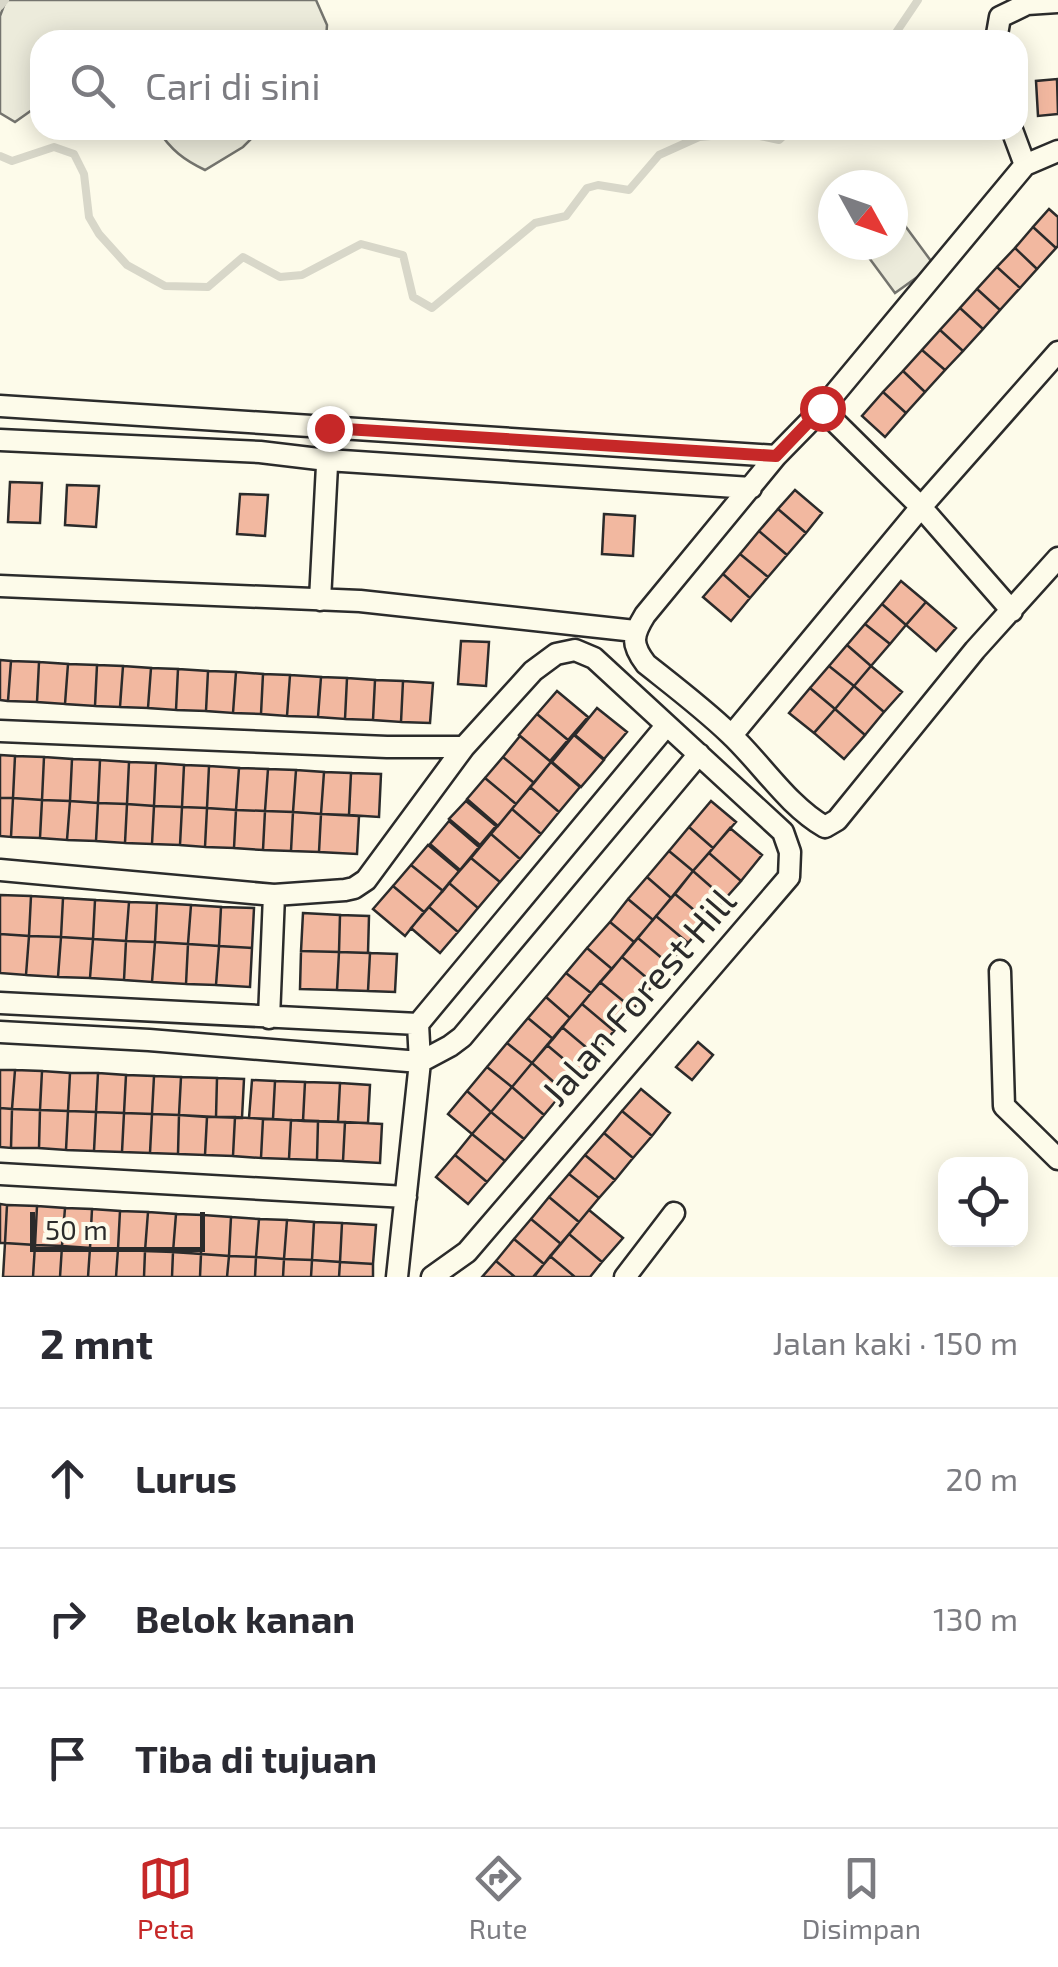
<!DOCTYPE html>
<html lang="id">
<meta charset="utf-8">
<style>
:root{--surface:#fff;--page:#f2f2f3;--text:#2b2b33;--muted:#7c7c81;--line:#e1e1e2;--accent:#c62828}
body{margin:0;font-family:"Exo 2",sans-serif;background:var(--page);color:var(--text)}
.controls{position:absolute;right:30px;bottom:30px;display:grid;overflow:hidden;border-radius:20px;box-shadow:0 5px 25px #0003}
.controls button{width:90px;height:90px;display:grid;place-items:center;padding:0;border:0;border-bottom:2px solid var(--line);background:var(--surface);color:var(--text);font:50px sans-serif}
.compass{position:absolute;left:818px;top:170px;width:90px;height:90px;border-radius:50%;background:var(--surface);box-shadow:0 5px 25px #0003;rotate:130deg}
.scale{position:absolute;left:30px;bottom:25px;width:175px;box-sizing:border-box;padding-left:10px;border:5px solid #2b2b2b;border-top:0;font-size:28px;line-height:35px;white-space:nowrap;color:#2b2b2b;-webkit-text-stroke:8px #fdfbea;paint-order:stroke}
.stop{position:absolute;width:30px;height:30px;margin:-22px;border:8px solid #c62828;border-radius:50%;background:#fff}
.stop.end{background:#c62828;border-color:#fff;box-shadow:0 2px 10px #0008}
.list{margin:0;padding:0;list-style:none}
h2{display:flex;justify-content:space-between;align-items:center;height:130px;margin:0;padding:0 40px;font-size:42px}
h2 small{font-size:32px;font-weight:400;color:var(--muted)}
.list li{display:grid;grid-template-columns:65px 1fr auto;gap:30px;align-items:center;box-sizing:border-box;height:140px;padding:0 40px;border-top:2px solid var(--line)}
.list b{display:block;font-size:38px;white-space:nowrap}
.list em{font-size:32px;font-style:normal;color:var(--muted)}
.icon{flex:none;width:55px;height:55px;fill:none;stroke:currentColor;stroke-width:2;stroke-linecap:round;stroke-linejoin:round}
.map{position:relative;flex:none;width:1058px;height:1277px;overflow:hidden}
.search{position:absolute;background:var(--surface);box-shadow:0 5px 25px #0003;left:30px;right:30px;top:30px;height:110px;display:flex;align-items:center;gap:25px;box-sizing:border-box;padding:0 35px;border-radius:30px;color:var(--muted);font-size:38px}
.sheet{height:550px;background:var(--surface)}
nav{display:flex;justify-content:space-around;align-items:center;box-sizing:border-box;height:140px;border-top:2px solid var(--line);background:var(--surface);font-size:28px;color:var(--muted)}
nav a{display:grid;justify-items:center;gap:5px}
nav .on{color:var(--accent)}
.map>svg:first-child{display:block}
.green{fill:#ecebdb;stroke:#74746e;stroke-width:2.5}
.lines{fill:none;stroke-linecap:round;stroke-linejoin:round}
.stream{stroke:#d8d7c9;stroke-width:8}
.building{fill:#f2b8a0;stroke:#2b2b2b;stroke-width:2.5}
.street-casing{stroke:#2b2b2b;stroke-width:25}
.street{stroke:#fdfbea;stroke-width:20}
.route{stroke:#c62828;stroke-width:12}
.labels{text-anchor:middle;stroke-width:8;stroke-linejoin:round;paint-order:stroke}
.street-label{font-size:38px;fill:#2b2b2b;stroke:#fdfbea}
</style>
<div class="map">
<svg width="1058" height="1277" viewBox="0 0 1058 1277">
<rect width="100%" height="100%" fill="#fdfbea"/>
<!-- green -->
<path class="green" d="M6 0H316L327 25 326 40H40V108L32 110 15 122 0 113V16Z
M158 130H260L243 147 205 170C184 160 171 150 158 130Z
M903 223 934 265 895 293 864 251 872 245H893V230Z"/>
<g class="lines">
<!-- stream -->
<path class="stream" d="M0 6 5 0
M891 40 918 0
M0 156 12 161 54 147 74 154 84 174 89 217 99 234 127 265 165 286 208 287 243 257 280 277 302 275 361 244 403 255 413 297 432 308 535 223 566 216 587 188 598 185 629 190 659 155 699 137 746 133 779 140 790 130"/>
</g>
<!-- building -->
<path class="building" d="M1057 79 1058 114 1038 116 1036 81Z
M1049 209 1058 217V246L1056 248 1033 227Z
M1033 227 1056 248 1037 269 1015 248Z
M1015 248 1037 269 1020 288 997 267Z
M997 267 1020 288 1000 310 977 289Z
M977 289 1000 310 983 329 960 308Z
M960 308 983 329 963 351 940 330Z
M940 330 963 351 945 370 922 350Z
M922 350 945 370 925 392 903 371Z
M903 371 925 392 906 413 883 392Z
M883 392 906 413 885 437 862 416Z
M10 482 42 483 40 523 8 522Z
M67 485 99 486 96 527 65 525Z
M795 490 822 513 806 533 778 509Z
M240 494 268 495 265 536 237 534Z
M778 509 806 533 787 555 759 531Z
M604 514 635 516 633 556 602 554Z
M759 531 787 555 768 577 740 554Z
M740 554 768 577 750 598 723 574Z
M723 574 750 598 731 621 703 597Z
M901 581 926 602 906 625 882 604Z
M926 602 956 628 936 651 906 625Z
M882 604 906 625 890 644 865 624Z
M865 624 890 644 871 666 847 645Z
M461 641 489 642 486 686 458 684Z
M847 645 871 666 854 686 829 666Z
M0 660 11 661 8 701 0 700Z
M11 661 39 662 37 702 8 701Z
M39 662 68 664 65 704 37 702Z
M68 664 97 665 95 706 65 704Z
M97 665 123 666 120 707 95 706Z
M123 666 151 668 148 708 120 707Z
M829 666 854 686 835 709 810 688Z
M871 666 902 692 884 712 854 686Z
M151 668 178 669 176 710 148 708Z
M178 669 208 671 206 711 176 710Z
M208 671 236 672 233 713 206 711Z
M236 672 263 674 261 714 233 713Z
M263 674 290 675 287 716 261 714Z
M290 675 321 677 318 717 287 716Z
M321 677 347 678 345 719 318 717Z
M347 678 375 680 373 720 345 719Z
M375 680 403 681 401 722 373 720Z
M403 681 433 683 430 723 401 722Z
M854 686 884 712 865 735 835 709Z
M810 688 835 709 814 733 789 713Z
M557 691 588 717 568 740 537 714Z
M597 708 627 732 604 759 575 735Z
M835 709 865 735 844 759 814 733Z
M537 714 568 740 550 761 519 735Z
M574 735 604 760 581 787 552 762Z
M520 736 551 762 534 783 503 757Z
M0 755 15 756 13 798H0Z
M15 756 44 757 42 800 13 798Z
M44 757 72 759 70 801 42 800Z
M503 757 534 783 516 804 485 778Z
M72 759 100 760 98 803 70 801Z
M100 760 129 762 127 804 98 803Z
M129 762 156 763 154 806 127 804Z
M551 762 580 787 559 812 530 787Z
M156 763 184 765 182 807 154 806Z
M184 765 209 766 207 808 182 807Z
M209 766 239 768 236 810 207 808Z
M239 768 268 769 265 811 236 810Z
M268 769 296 770 293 812 265 811Z
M296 770 324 772 321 814 293 812Z
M324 772 351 773 349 815 321 814Z
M351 773 381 774 379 817 349 815Z
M485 778 516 804 498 826 467 799Z
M530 787 559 812 541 834 512 809Z
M0 798H13L11 837 0 836Z
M13 798 42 800 40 838 11 837Z
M42 800 70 801 67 840 40 838Z
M70 801 98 803 96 841 67 840Z
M466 801 496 826 480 845 449 819Z
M711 801 736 822 713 848 689 827Z
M98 803 127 804 125 843 96 841Z
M127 804 154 806 152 844 125 843Z
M154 806 182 807 180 845 152 844Z
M182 807 207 808 205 847 180 845Z
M207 808 236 810 234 848 205 847Z
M512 809 541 834 520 859 491 834Z
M236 810 265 811 263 850 234 848Z
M265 811 293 812 291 851 263 850Z
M293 812 321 814 319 852 291 851Z
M321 814 359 816 357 854 319 852Z
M449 821 479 847 460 870 430 844Z
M689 827 713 848 693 871 669 851Z
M730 828 762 855 741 881 709 853Z
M491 834 520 859 500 882 471 858Z
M428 845 459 871 443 891 411 865Z
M669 851 693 871 671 898 647 877Z
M709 853 741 881 725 899 693 871Z
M471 858 500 882 478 908 449 883Z
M411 865 443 891 424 912 393 886Z
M693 871 725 899 707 921 675 894Z
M647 877 671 898 653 920 628 899Z
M449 883 478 908 458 932 429 907Z
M393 886 424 912 405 936 373 909Z
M675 894 707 921 688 943 656 916Z
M0 895 31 896 29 936 0 934Z
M31 896 63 898 61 937 29 936Z
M63 898 95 900 93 939 61 937Z
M628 899 653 920 634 942 610 922Z
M95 900 129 902 126 941 93 939Z
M129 902 157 903 155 942 126 941Z
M157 903 191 905 188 944 155 942Z
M191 905 221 907 219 946 188 944Z
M221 907 254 908 252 948 219 946Z
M429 907 458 932 440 953 411 928Z
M303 913 340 915 339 952 301 951Z
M340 915 369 916 368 953 339 952Z
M656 916 688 943 670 965 638 938Z
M610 922 634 942 612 969 587 948Z
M0 934 29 936 26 975 0 973Z
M29 936 61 937 58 977 26 975Z
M61 937 93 939 90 978 58 977Z
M638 938 670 965 654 984 622 957Z
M93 939 126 941 124 980 90 978Z
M126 941 155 942 152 982 124 980Z
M155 942 188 944 186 984 152 982Z
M188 944 219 946 216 985 186 984Z
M219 946 252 948 250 987 216 985Z
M587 948 612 969 591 993 566 973Z
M301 951 339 952 337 990 300 989Z
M339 952 370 953 368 991 337 990Z
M370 953 397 954 395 992 368 991Z
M622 957 654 984 633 1009 600 982Z
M566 973 591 993 570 1018 546 997Z
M600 982 633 1009 614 1031 582 1004Z
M546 997 570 1018 553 1039 528 1018Z
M582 1004 614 1031 594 1054 562 1027Z
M528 1018 553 1039 532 1063 507 1043Z
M562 1027 594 1054 579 1072 547 1045Z
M698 1042 713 1055 692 1080 676 1067Z
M507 1043 532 1063 512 1087 487 1067Z
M547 1045 579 1072 564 1091 532 1063Z
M532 1063 564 1091 544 1115 512 1087Z
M487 1067 512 1087 491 1112 467 1091Z
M0 1070H15L12 1109 0 1108Z
M15 1070 42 1071 40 1110 12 1109Z
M42 1071 70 1073 68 1111 40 1110Z
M70 1073H98L96 1112 68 1111Z
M98 1073 126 1075 124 1113 96 1112Z
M126 1075 154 1076 152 1114 124 1113Z
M154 1076 181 1077 179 1115 152 1114Z
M181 1077 217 1078 216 1117 179 1115Z
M217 1078 244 1079 242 1118 216 1117Z
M252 1080 275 1081 273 1119 249 1118Z
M275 1081 305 1082 303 1121 273 1119Z
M305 1082 340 1083 338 1122 303 1121Z
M340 1083 370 1085 368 1123 338 1122Z
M512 1087 544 1115 524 1139 491 1112Z
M641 1089 670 1113 652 1136 622 1111Z
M467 1091 491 1112 472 1134 448 1114Z
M0 1108 12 1109 11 1148 0 1147Z
M12 1109 40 1110 39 1148H11Z
M40 1110 68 1111 66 1150 39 1148Z
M68 1111 96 1112 94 1151 66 1150Z
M622 1111 652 1136 633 1158 604 1133Z
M96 1112 124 1113 122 1152 94 1151Z
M491 1112 524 1139 505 1161 472 1134Z
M124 1113 152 1114 150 1153 122 1152Z
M152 1114 179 1115 178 1154 150 1153Z
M179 1115 207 1117 205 1155 178 1154Z
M207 1117H235L233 1156 205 1155Z
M235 1117 263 1119 261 1158 233 1156Z
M263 1119 291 1120 289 1159 261 1158Z
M291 1120 318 1121 317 1160 289 1159Z
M318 1121 345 1122 343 1161 317 1160Z
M345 1122 382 1124 380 1163 343 1161Z
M604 1133 633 1158 615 1180 585 1155Z
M472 1134 505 1161 487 1182 455 1155Z
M455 1155 487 1182 468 1204 436 1177Z
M585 1155 615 1180 599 1198 569 1174Z
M569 1174 599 1198 579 1222 549 1197Z
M549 1197 579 1222 561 1244 531 1219Z
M0 1204 7 1205 5 1243H0Z
M7 1205 37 1206 35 1245 5 1243Z
M37 1206 65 1208 62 1246 35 1245Z
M65 1208 92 1209 90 1248 62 1246Z
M92 1209 120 1211 118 1249 90 1248Z
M589 1210 623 1238 602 1262 569 1234Z
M120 1211 148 1212 145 1251 118 1249Z
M148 1212 176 1214 173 1252 145 1251Z
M176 1214 203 1215 201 1254 173 1252Z
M203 1215 231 1217 229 1256 201 1254Z
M231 1217 259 1219 256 1257 229 1256Z
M259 1219 287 1220 284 1259 256 1257Z
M531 1219 561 1244 544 1264 514 1239Z
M287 1220 314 1222 312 1260 284 1259Z
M314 1222 342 1223 340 1262 312 1260Z
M342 1223 376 1225 373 1264 340 1262Z
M569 1234 602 1262 590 1277H575L550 1256Z
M514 1239 544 1264 533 1277H515L496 1261Z
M5 1243 35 1245 33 1277H3Z
M35 1245 62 1246 60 1277H33Z
M62 1246 90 1248 88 1277H60Z
M90 1248 118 1249 116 1277H88Z
M118 1249 145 1251 144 1277H116Z
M145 1251 173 1252 172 1277H144Z
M173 1252 201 1254 200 1277H172Z
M201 1254 229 1256 227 1277H200Z
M229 1256 256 1257 255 1277H227Z
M550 1256 575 1277H534Z
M256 1257 284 1259 283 1277H255Z
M284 1259 312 1260 311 1277H283Z
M312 1260 340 1262 339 1277H311Z
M496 1261 515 1277H482Z
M340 1262 373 1264V1277H339Z"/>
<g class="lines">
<!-- street casing -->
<g class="street-casing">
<path id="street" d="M996 40 1000 17 1027 4 1058 2
M1012 130 1025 165
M1058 151 1025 165 822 409 776 456 645 615C632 636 631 644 646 664 675 687 704 709 730 734 762 764 787 805 825 827L837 820 975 650 1058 558
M0 406 776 456
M822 409 921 507 1012 611
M0 440 260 452 327 460 751 488
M0 586 360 601 635 631
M320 600 329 427
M0 731 387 747H464
M732 735 921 507 1058 352
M0 870 274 895 345 890 354 888 366 880 464 747 533 671 556 654 575 650 594 658 783 832 790 852 789 877 467 1252 432 1277
M1000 971 1004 1106 1058 1159
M0 1003 418 1024 666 726
M269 1018 274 895
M0 1032 149 1040 420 1062 450 1046 462 1037 699 754
M0 1174 406 1197
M397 1277 420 1062 418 1024
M625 1277 674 1213"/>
</g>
<!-- street -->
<use href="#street" class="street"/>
</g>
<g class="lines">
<!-- route -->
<path class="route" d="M329 428 776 456 822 408"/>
</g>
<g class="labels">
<!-- street labels -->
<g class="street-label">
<text transform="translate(639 997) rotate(-49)" y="13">Jalan Forest Hill</text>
</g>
</g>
</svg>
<div class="controls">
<button><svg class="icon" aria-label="locate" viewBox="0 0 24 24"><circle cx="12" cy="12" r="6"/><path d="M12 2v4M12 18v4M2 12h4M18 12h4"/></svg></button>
</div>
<svg class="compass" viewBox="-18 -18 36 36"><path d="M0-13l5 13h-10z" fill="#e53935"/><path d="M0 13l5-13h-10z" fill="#7c7c81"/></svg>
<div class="scale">50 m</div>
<div class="stop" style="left:822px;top:408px"></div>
<div class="stop end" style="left:329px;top:428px"></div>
<div class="search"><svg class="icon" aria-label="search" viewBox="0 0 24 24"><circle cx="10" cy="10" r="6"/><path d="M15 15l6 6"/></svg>Cari di sini</div>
</div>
<section class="sheet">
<h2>2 mnt<small>Jalan kaki · 150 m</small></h2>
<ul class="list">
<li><svg class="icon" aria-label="ahead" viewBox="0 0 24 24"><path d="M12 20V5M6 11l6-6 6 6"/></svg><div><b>Lurus</b></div><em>20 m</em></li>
<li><svg class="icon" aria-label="right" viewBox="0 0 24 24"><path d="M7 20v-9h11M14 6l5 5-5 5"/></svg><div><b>Belok kanan</b></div><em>130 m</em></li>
<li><svg class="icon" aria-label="arrive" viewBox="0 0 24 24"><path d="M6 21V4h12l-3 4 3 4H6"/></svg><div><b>Tiba di tujuan</b></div></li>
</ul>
</section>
<nav>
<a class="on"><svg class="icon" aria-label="map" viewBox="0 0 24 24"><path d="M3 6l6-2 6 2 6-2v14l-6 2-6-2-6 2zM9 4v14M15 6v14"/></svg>Peta</a>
<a><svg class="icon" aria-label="directions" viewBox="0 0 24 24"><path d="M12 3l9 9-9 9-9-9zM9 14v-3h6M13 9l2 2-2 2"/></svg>Rute</a>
<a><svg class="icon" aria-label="saved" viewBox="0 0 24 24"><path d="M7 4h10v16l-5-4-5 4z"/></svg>Disimpan</a>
</nav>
